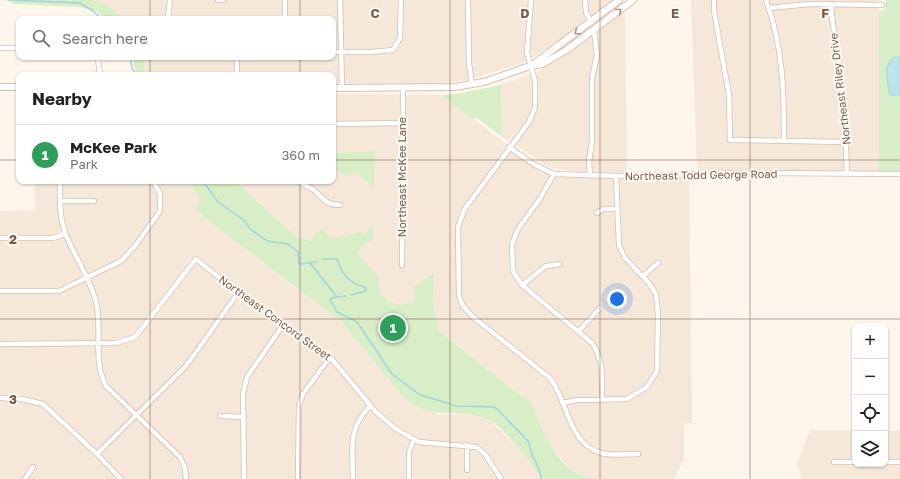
<!DOCTYPE html>
<meta charset="utf-8">
<style>
:root{--surface:#fff;--page:#f6f6f6;--text:#222;--muted:#767676;--line:#e0e0e0;--accent:#ef6c49}
body{margin:0;font-family:"Golos Text",sans-serif;background:var(--page);color:var(--text)}
.controls{position:absolute;right:12px;bottom:12px;display:grid;overflow:hidden;border-radius:8px;box-shadow:0 1px 3px #0004}
.controls button{width:36px;height:36px;display:grid;place-items:center;padding:0;border:0;border-bottom:1px solid var(--line);background:var(--surface);color:var(--text);font:20px sans-serif}
.you{position:absolute;left:617px;top:299px;width:14px;height:14px;margin:-10px;border:3px solid #fff;border-radius:50%;background:#1a73e8;box-shadow:0 0 0 6px #1a73e833}
.badge{display:grid;place-items:center;width:26px;height:26px;border-radius:50%;background:var(--accent);color:#fff;font-size:13px;font-weight:700}
.pin{position:absolute;translate:-50% -50%;border:2px solid #fff;box-shadow:0 1px 4px #0006}
.list{margin:0;padding:0;list-style:none}
h2{display:flex;justify-content:space-between;align-items:center;height:52px;margin:0;padding:0 16px;font-size:17px}
h2 small{font-size:13px;font-weight:400;color:var(--muted)}
.list li{display:grid;grid-template-columns:26px 1fr auto;gap:12px;align-items:center;box-sizing:border-box;height:60px;padding:0 16px;border-top:1px solid var(--line)}
.list b{display:block;font-size:15px;white-space:nowrap}
.list p{margin:0;font-size:13px;white-space:nowrap;color:var(--muted)}
.list em{font-size:13px;font-style:normal;color:var(--muted)}
.icon{flex:none;width:22px;height:22px;fill:none;stroke:currentColor;stroke-width:2;stroke-linecap:round;stroke-linejoin:round}
.map{position:relative;flex:none;width:900px;height:479px;overflow:hidden}
.search{position:absolute;background:var(--surface);box-shadow:0 1px 3px #0004;left:16px;top:16px;width:320px;height:44px;display:flex;align-items:center;gap:10px;box-sizing:border-box;padding:0 14px;border-radius:8px;color:var(--muted);font-size:15px}
.panel{position:absolute;background:var(--surface);box-shadow:0 1px 3px #0004;left:16px;top:72px;width:320px;height:112px;border-radius:8px}
.map>svg:first-child{display:block}
.residential{fill:#f6e8d9}
.green{fill:#d7eec7}
.water{fill:#bde4ea;stroke:#a2d4dd}
.lines{fill:none;stroke-linecap:round;stroke-linejoin:round}
.stream{stroke:#a2d4dd;stroke-width:1.5}
.minor-casing{stroke:#d3beae;stroke-width:6}
.secondary-casing{stroke:#d8c0ae;stroke-width:8}
.minor{stroke:#fff;stroke-width:4.5}
.secondary{stroke:#fff;stroke-width:6}
.oneway{stroke:#aa958a}
.grid{fill:none;stroke:#7c5c4b;stroke-width:1;stroke-opacity:0.55}
.labels{text-anchor:middle;stroke-width:4;stroke-linejoin:round;paint-order:stroke}
.street-label{font-size:11px;fill:#7c5c4b;stroke:#fffaf3}
.grid-label{font-size:13px;text-anchor:middle;font-weight:bold;fill:#7c5c4b;stroke:#fffaf3;stroke-width:4;stroke-linejoin:round;paint-order:stroke}
</style>
<div class="map">
<svg width="900" height="479" viewBox="0 0 900 479">
<rect width="100%" height="100%" fill="#fef6eb"/>
<!-- residential -->
<path class="residential" d="M92 0H617L565 38 521 64 466 80 427 84 333 83V75H145L144 57H333V19H124L106 4Z
M691 0H879V171H697Z
M625 11 627 173 576 172 549 167 502 137 501 85 539 71 564 57Z
M333 94 441 95 539 168 548 173 561 177 689 175 692 423H684V460L674 479H591L584 477 569 467 549 444 530 399 522 397 440 332 433 307 434 273 415 300 403 305 389 302 380 292 378 276 357 253 366 242 373 224 358 241 330 243 301 239 293 234 235 181H333V169L346 176 356 173 374 188 375 151 333 153Z
M34 181H190L199 199 196 211 343 323 403 397 438 414 469 415 488 419 522 451 542 479H0V211L35 210Z
M810 430 855 431V464H885V431H900V479H806L801 476 797 463Z"/>
<!-- green -->
<path class="green" d="M5 0H92L106 4 124 19H104L98 12 80 7 15 4Z
M886 0H900V57H894L896 96 900 95V171H879V12L885 9Z
M133 57H144L145 75H136Z
M501 85 502 137 477 118 473 119 441 95 456 94Z
M375 151 374 188 356 173 346 176 333 169V153Z
M190 181H235L293 234 301 239 313 241 314 233 323 230 331 239 361 232 365 234 373 223V240L366 242 357 253 378 276 380 292 389 302 403 305 415 300 413 287 434 273 433 307 440 332 522 397 530 399C543 430 555 469 591 479H542C531 464 503 425 487 419 454 407 435 423 403 397L343 323 196 211 199 199Z"/>
<!-- water -->
<path class="water" d="M894 57H900V95H890L889 93C888 82 883 64 894 57Z"/>
<g class="lines">
<!-- stream -->
<path class="stream" d="M9 0 80 3 93 11 102 19
M130 57 132 68 136 75
M203 181 218 202 245 221 249 228 267 241 288 244 298 252 299 264 310 263 337 297 330 299 337 312 357 322 392 374 420 395 457 406 495 407 529 442C529 456 541 465 541 479
M323 259H337C342 274 349 284 365 287L366 291 351 295
M310 263 316 262
M337 297 346 296"/>
<!-- minor casing -->
<g class="minor-casing">
<path id="minor" d="M218 0H224
M285 0V19
M340 0 342 88
M468 0 469 64 472 84
M531 0 527 53 535 81V108L529 122 515 141 464 210 458 227 459 296 463 306 473 317 550 378C568 401 568 444 601 453 612 456 626 454 638 454
M585 0 586 13 591 22
M714 0V11L729 95 730 140 847 142
M766 0C783 46 784 92 784 141
M831 4C832 26 837 47 840 69 843 104 846 139 847 174
M769 8 810 4 882 5
M168 19 170 0
M0 48H19
M333 52H371L393 50 400 38 401 0
M96 57 98 59 100 75
M237 57V75
M333 124 402 123
M509 147 533 164 554 174 616 176 747 173 900 174
M554 174 539 200 518 229 512 244 513 271 522 285 592 343C604 361 602 378 602 399
M590 175 589 162 592 141V78L597 55 594 30
M60 181C60 199 59 218 66 235 75 257 90 278 96 302 103 329 92 360 106 386L180 457 185 468 186 479
M298 181C303 185 310 187 315 191 324 199 326 205 340 205
M60 201H94
M597 213 603 209H617
M0 238H53L65 234
M402 265 403 89
M643 276 658 263
M522 285 546 266 560 264
M0 291H59L121 261 135 246 160 211V193L153 181
M579 331 600 308
M0 344 116 343 135 337 196 259 238 293 330 357 376 412 396 429 419 442 476 447 485 454 501 479
M0 398 22 399 43 404 97 454 121 479
M563 403 577 400 627 399 647 387 657 371 658 314 656 294 648 282 625 258 619 245 616 176
M220 416 244 417
M467 445V470
M97 454 186 366 238 293
M834 462H855
M885 462H900
M25 479 33 467
M244 479 243 394 247 377 283 325
M298 479 299 405 303 394 330 357
M353 479C353 449 347 429 370 406
M409 479V452L414 439"/>
</g>
<!-- secondary casing -->
<g class="secondary-casing">
<path id="secondary" d="M531 66 619 0
M0 87H19
M333 88 455 87 484 82 530 66 543 64 568 49 633 0"/>
</g>
<!-- minor -->
<use href="#minor" class="minor"/>
<!-- secondary -->
<use href="#secondary" class="secondary"/>
</g>
<!-- one-way arrows -->
<defs><path id="oneway-chevron" d="M-2-3.5L2.5 0L-2 3.5" fill="none" stroke-width="1.6" stroke-linecap="round" stroke-linejoin="round"/></defs>
<g class="oneway">
<use href="#oneway-chevron" transform="translate(619 11) rotate(-38)"/>
<use href="#oneway-chevron" transform="translate(577 32) rotate(145)"/>
</g>
<!-- grid -->
<path class="grid" d="M150 0V19M300 0V19M450 0V479M600 0V479M750 0V479M150 57V75M300 57V75M0 160H19M333 160H900M150 181V479M300 181V479M0 319H900"/>
<g class="labels">
<!-- street labels -->
<g class="street-label">
<text transform="translate(840 89) rotate(-97)" y="4">Northeast Riley Drive</text>
<text transform="translate(701 175) rotate(-1)" y="4">Northeast Todd George Road</text>
<text transform="translate(402 177) rotate(-90)" y="4">Northeast McKee Lane</text>
<text transform="translate(275 318) rotate(36)" y="4">Northeast Concord Street</text>
</g>
</g>
<g class="grid-label">
<text x="375" y="18">C</text>
<text x="525" y="18">D</text>
<text x="675" y="18">E</text>
<text x="825" y="18">F</text>
<text x="13" y="244">2</text>
<text x="13" y="404">3</text>
</g>
</svg>
<div class="controls">
<button>+</button>
<button>−</button>
<button><svg class="icon" aria-label="locate" viewBox="0 0 24 24"><circle cx="12" cy="12" r="6"/><path d="M12 2v4M12 18v4M2 12h4M18 12h4"/></svg></button>
<button><svg class="icon" aria-label="layers" viewBox="0 0 24 24"><path d="M12 4l9 5-9 5-9-5zM3 14l9 5 9-5"/></svg></button>
</div>
<div class="you"></div>
<div class="pin badge" style="left:393px;top:328px;background:#2e9e5b">1</div>
<div class="search"><svg class="icon" aria-label="search" viewBox="0 0 24 24"><circle cx="10" cy="10" r="6"/><path d="M15 15l6 6"/></svg>Search here</div>
<section class="panel">
<h2>Nearby<small></small></h2>
<ul class="list">
<li><span class="badge" style="background:#2e9e5b">1</span><div><b>McKee Park</b><p>Park</p></div><em>360 m</em></li>
</ul>
</section>
</div>
